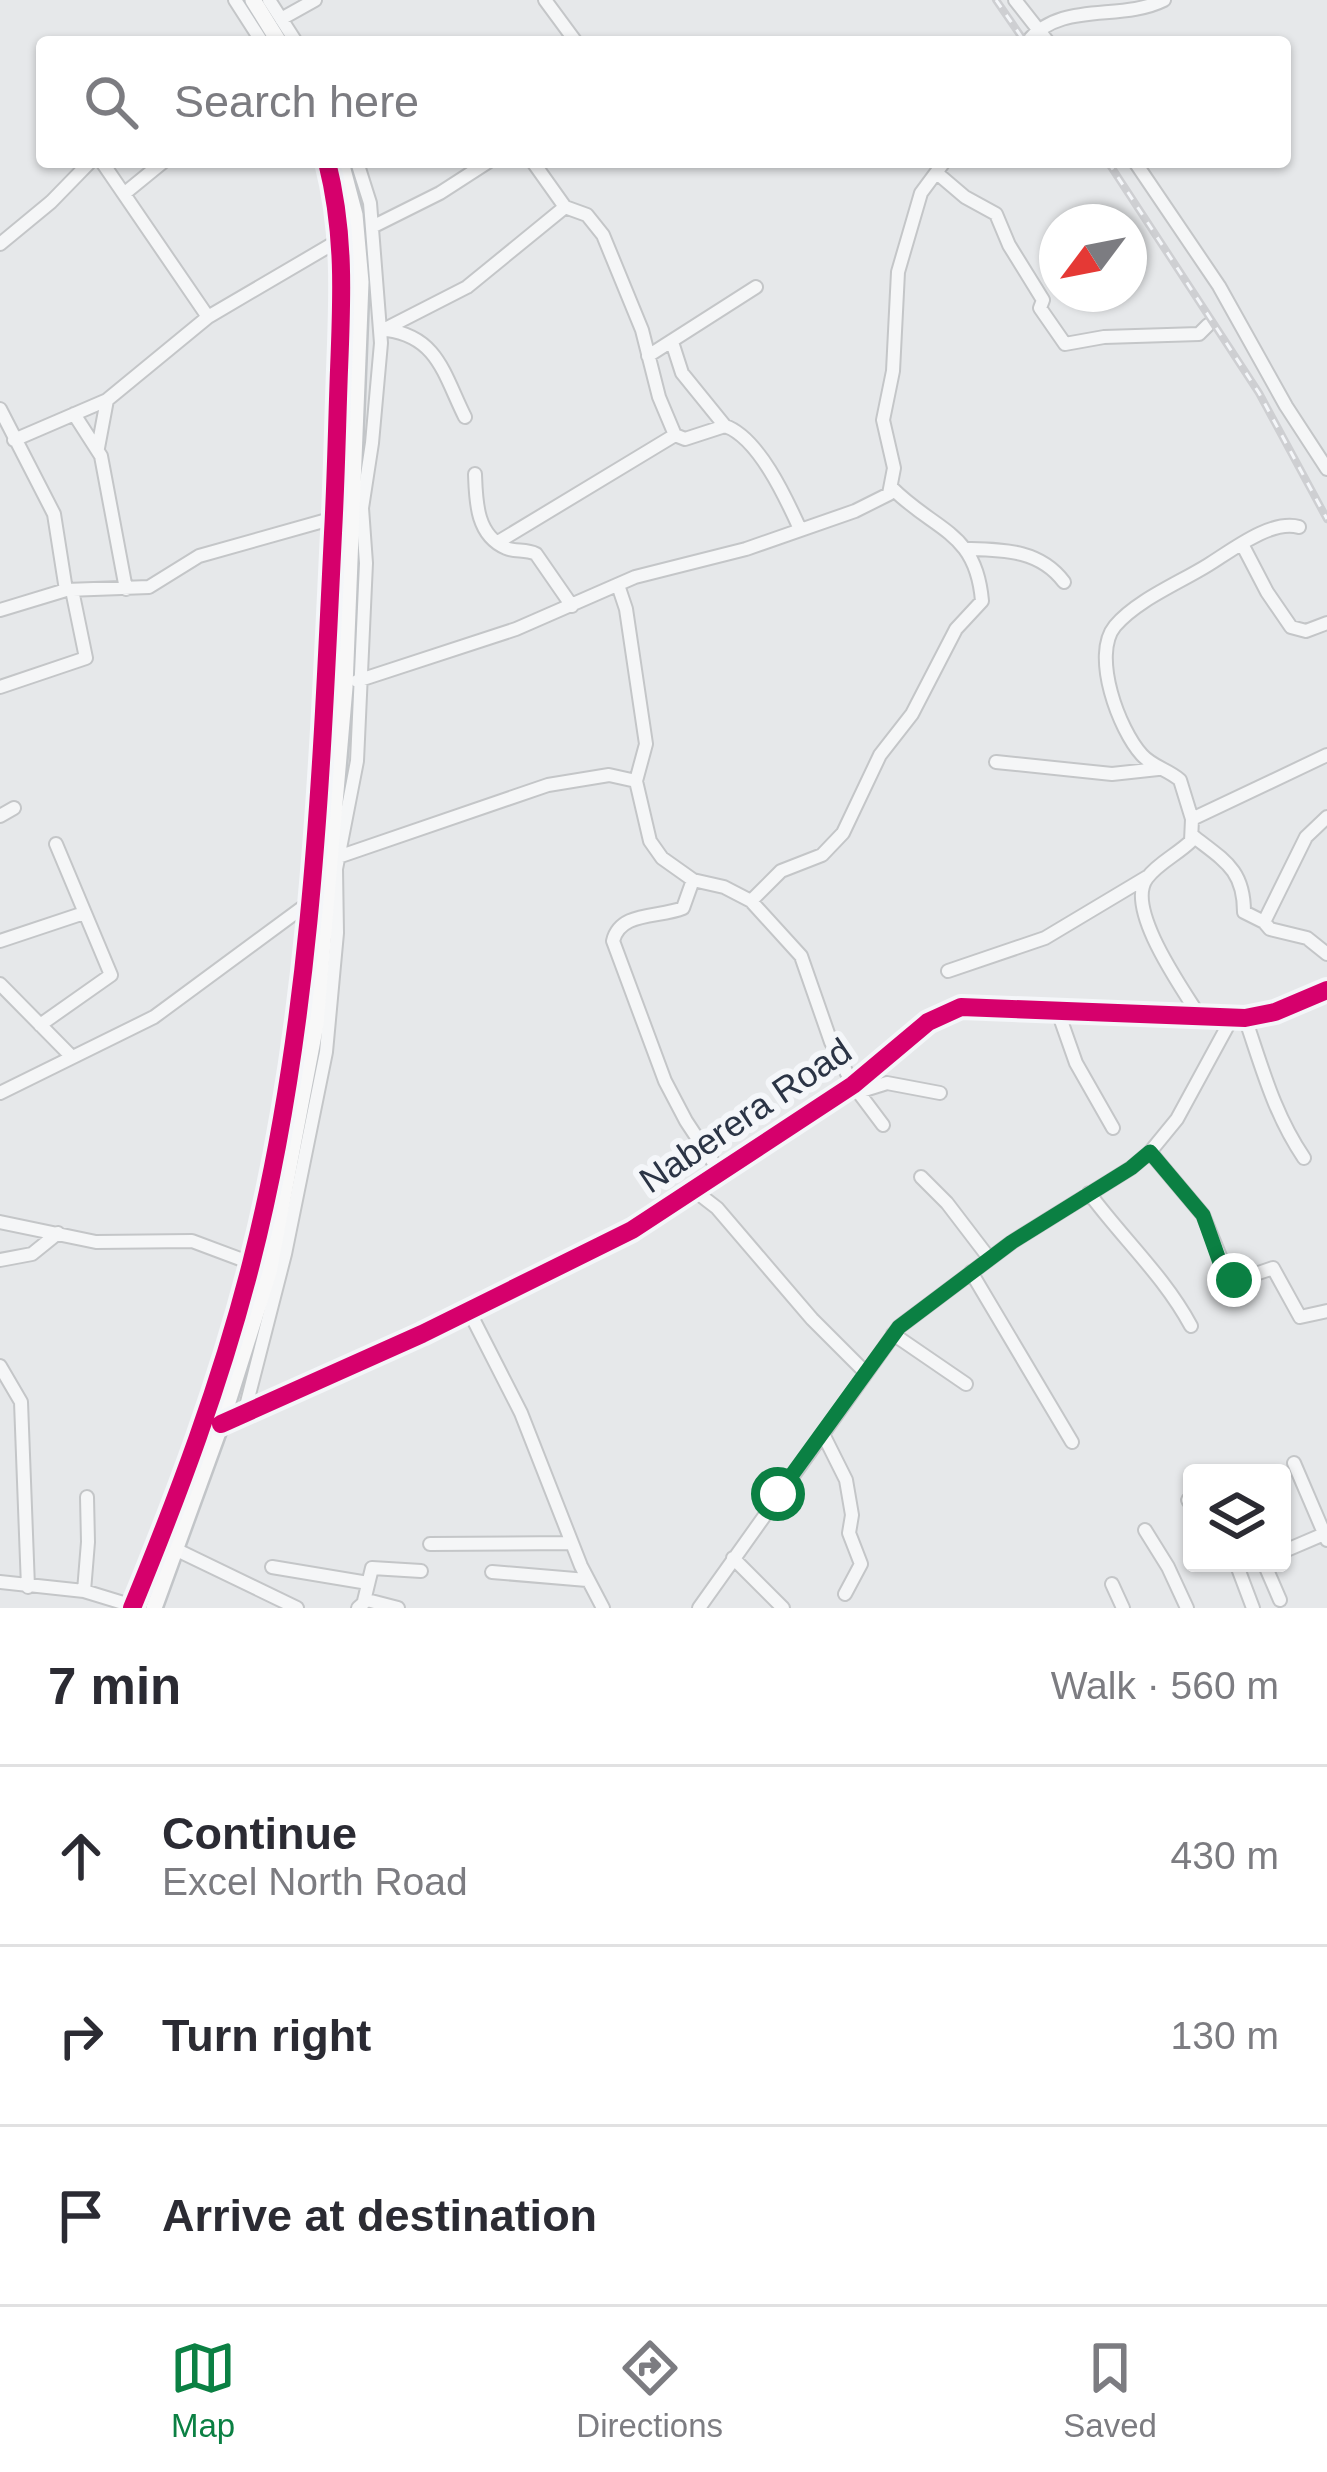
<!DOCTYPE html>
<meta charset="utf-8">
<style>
:root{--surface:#fff;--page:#f2f2f3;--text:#2b2b33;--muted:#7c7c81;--line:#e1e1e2;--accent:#0b8043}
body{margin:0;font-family:Helvetica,sans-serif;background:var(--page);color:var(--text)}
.controls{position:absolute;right:36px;bottom:36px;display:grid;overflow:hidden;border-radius:12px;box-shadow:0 3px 9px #0004}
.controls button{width:108px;height:108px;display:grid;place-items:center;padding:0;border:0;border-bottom:3px solid var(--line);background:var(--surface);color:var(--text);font:60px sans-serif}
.compass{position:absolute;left:1039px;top:204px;width:108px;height:108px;border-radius:50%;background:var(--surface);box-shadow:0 3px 9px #0004;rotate:238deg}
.stop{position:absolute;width:36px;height:36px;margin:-27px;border:9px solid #0b8043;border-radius:50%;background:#fff}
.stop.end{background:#0b8043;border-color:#fff;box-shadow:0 3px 12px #0008}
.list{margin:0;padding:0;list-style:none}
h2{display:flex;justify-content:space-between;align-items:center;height:156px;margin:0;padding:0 48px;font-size:51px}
h2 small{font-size:39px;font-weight:400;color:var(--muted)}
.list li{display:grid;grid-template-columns:78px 1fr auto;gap:36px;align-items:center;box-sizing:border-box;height:180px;padding:0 48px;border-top:3px solid var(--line)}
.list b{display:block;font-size:45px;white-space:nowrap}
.list p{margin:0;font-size:39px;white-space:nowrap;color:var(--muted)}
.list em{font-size:39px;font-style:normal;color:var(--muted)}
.icon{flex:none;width:66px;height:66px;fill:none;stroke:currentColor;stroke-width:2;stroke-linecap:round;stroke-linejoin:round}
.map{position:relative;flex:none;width:1327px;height:1608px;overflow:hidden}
.search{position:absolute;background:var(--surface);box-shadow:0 3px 9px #0004;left:36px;right:36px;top:36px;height:132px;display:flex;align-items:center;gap:30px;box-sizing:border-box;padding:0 42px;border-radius:12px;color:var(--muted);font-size:45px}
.sheet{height:696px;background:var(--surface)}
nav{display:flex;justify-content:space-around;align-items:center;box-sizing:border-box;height:168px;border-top:3px solid var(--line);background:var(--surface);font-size:33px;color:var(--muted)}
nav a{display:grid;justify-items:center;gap:6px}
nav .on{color:var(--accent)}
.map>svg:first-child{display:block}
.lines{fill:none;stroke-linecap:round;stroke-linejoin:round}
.minor-casing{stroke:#c4c6c8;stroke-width:16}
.major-casing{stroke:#c2c5c8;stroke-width:20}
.minor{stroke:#f5f6f7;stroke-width:12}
.major{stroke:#f8f8f8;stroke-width:15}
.rail-casing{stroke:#cecfd2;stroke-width:8}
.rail{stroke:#f4f6f9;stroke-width:3;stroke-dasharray:9;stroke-linecap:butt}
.cycleway-casing{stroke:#f4f6f9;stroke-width:26}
.cycleway{stroke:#d6006c;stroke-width:18}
.route{stroke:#0b8043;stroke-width:15}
.labels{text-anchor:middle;stroke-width:12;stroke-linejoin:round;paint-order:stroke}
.street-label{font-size:36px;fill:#2b3445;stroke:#f4f6f9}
</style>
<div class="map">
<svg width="1327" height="1608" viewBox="0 0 1327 1608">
<rect width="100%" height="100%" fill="#e6e8ea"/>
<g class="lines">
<!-- minor casing -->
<g class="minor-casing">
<path id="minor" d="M235 0 262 42
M269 0 296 42
M545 0 576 42
M1015 0 1048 42
M281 19 315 0
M1027 42C1061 0 1120 22 1164 0
M102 162 208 317
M533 162 565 207 587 215 603 235 642 330 659 397 675 435 685 439 725 426C758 437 786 498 800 529
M1135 162 1219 286 1286 406 1327 469
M938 174 965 197 996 214 1009 245 1043 300 1040 308 1065 344 1104 337 1199 334 1208 325
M125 193 163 162
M372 227 440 193 488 162
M0 244 51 202 90 162
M387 330C438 337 444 375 465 417
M381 331 467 287 565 207
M672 342 682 373 725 426
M648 356 756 287
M0 409 54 514 66 590
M74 414 101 456 126 589
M14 440 107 400 208 317 341 239
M98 448 107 400
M475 474C476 501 476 535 506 548 515 552 526 549 536 554L572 606
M498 542 675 435
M1242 544 1267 592 1291 627 1306 631 1327 623
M968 549C1005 550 1040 550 1064 582
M618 585 626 609 646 744 636 781
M0 610 66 590 149 587 199 556 334 518
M357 681 516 629 635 577 746 549 855 511 889 494 894 468 883 420 893 371 898 272 921 193 944 162
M0 687 86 658 72 590
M996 762 1112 774 1158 769
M0 816 14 808
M1327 817 1306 837 1264 922 1270 929 1307 938 1327 954
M1192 819 1327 755
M1193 836C1225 861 1244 870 1244 912L1264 922
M338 857 548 785 609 775 636 781 650 841 662 858 693 880 724 887 751 901 801 956 831 1042 853 1085 883 1125
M693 880 683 908C659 918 620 911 613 941L665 1081 686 1121 721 1174
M751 901 781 871 822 855 843 833 880 755 912 714 956 629 982 601C976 531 936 532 892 488
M0 941 84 913
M948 971 1045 938 1147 877
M0 984 72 1057
M1058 1012 1076 1063 1113 1128
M1200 1017C1184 991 1124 908 1147 878 1158 863 1178 854 1191 841L1192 819 1180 780C1167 769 1153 767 1142 755 1119 730 1091 655 1115 626 1137 600 1179 583 1208 565 1231 551 1271 519 1299 527
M1245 1018C1262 1067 1274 1114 1304 1158
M40 1025 111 975 56 844
M858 1092 887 1083 940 1093
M0 1093 154 1017 314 899
M1150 1152 1203 1215 1229 1278 1238 1280 1273 1268 1300 1317 1327 1311
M921 1177 947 1203 989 1258
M695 1191 717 1208 812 1319 866 1373
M1089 1193C1123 1239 1164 1276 1191 1326
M0 1222 96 1242 192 1241 256 1265
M0 1260 32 1254 58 1233
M971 1272 1072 1442
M469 1311 521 1413 581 1566 603 1608
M893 1334 966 1384
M0 1366 21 1402 28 1587
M244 1414 285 1254 326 1052 337 933 336 869 357 761 366 563 362 508 372 443 381 343 370 203 357 162
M221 1424 422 1334 632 1230 853 1085 928 1022 961 1007 1245 1018 1275 1012 1327 990
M823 1434 846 1480 852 1515 849 1533 861 1564 845 1594
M1294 1463 1327 1540
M1188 1500 1192 1506
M1145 1530 1168 1567 1187 1608
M430 1544 572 1543
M177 1550 297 1608
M1282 1552 1324 1534
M733 1558 783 1608
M1236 1563 1253 1608
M1264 1563 1280 1600
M272 1567 368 1583
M492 1572 587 1580
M0 1582 84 1591 133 1606
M1112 1584 1123 1608
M84 1591 88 1542 87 1497
M364 1601 372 1568 421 1571
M132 1608C178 1496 221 1382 251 1264 312 1026 321 778 333 533 336 479 337 424 339 370 342 298 345 233 327 162
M358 1608 367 1600 398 1608
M699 1608 899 1327 1012 1242 1131 1168 1150 1152 1177 1119 1232 1018"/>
</g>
<!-- major casing -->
<g class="major-casing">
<path id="major" d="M253 0 279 42
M154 1608 221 1424 269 1272 316 1024 345 687 361 282 355 215 341 162"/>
</g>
<!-- minor -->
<use href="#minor" class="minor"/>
<!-- major -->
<use href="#major" class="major"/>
<!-- rail casing -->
<g class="rail-casing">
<path id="rail" d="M996 0 1025 42
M1108 162 1259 393 1327 519"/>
</g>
<!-- rail -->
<use href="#rail" class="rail"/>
<!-- cycleway casing -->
<g class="cycleway-casing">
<path id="cycleway" d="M221 1424 422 1334 632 1230 853 1085 928 1022 961 1007 1245 1018 1275 1012 1327 990
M132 1608C178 1496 221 1382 251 1264 312 1026 321 778 333 533 336 479 337 424 339 370 342 298 345 233 327 162"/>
</g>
<!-- cycleway -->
<use href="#cycleway" class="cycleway"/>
</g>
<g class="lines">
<!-- route -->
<path class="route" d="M778 1494 899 1327 1012 1242 1131 1168 1150 1152 1203 1215 1223 1271 1234 1280"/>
</g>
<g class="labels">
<!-- street labels -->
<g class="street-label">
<text transform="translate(745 1115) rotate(-34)" y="13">Naberera Road</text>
</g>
</g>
</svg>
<div class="controls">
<button><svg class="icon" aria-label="layers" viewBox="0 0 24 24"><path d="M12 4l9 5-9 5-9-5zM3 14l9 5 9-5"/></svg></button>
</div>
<svg class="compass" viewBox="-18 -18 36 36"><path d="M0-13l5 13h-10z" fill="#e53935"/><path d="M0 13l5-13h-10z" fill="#7c7c81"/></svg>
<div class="stop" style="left:778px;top:1494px"></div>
<div class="stop end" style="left:1234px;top:1280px"></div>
<div class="search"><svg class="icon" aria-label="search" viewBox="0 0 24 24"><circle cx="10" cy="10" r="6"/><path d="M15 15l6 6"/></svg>Search here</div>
</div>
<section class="sheet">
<h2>7 min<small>Walk · 560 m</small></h2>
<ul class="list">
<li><svg class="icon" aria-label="ahead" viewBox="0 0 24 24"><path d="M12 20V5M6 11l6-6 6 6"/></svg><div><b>Continue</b><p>Excel North Road</p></div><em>430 m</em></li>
<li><svg class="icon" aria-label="right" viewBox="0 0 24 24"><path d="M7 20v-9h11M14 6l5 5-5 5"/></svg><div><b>Turn right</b></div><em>130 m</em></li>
<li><svg class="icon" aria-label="arrive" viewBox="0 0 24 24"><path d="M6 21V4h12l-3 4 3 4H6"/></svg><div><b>Arrive at destination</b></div></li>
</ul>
</section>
<nav>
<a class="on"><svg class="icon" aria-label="map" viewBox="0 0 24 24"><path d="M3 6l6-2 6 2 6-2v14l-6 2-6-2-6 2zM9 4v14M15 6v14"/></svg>Map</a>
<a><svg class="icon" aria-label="directions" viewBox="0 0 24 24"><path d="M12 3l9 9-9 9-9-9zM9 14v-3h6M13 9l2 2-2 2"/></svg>Directions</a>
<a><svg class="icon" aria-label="saved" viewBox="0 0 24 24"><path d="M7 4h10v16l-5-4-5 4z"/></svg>Saved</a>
</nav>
